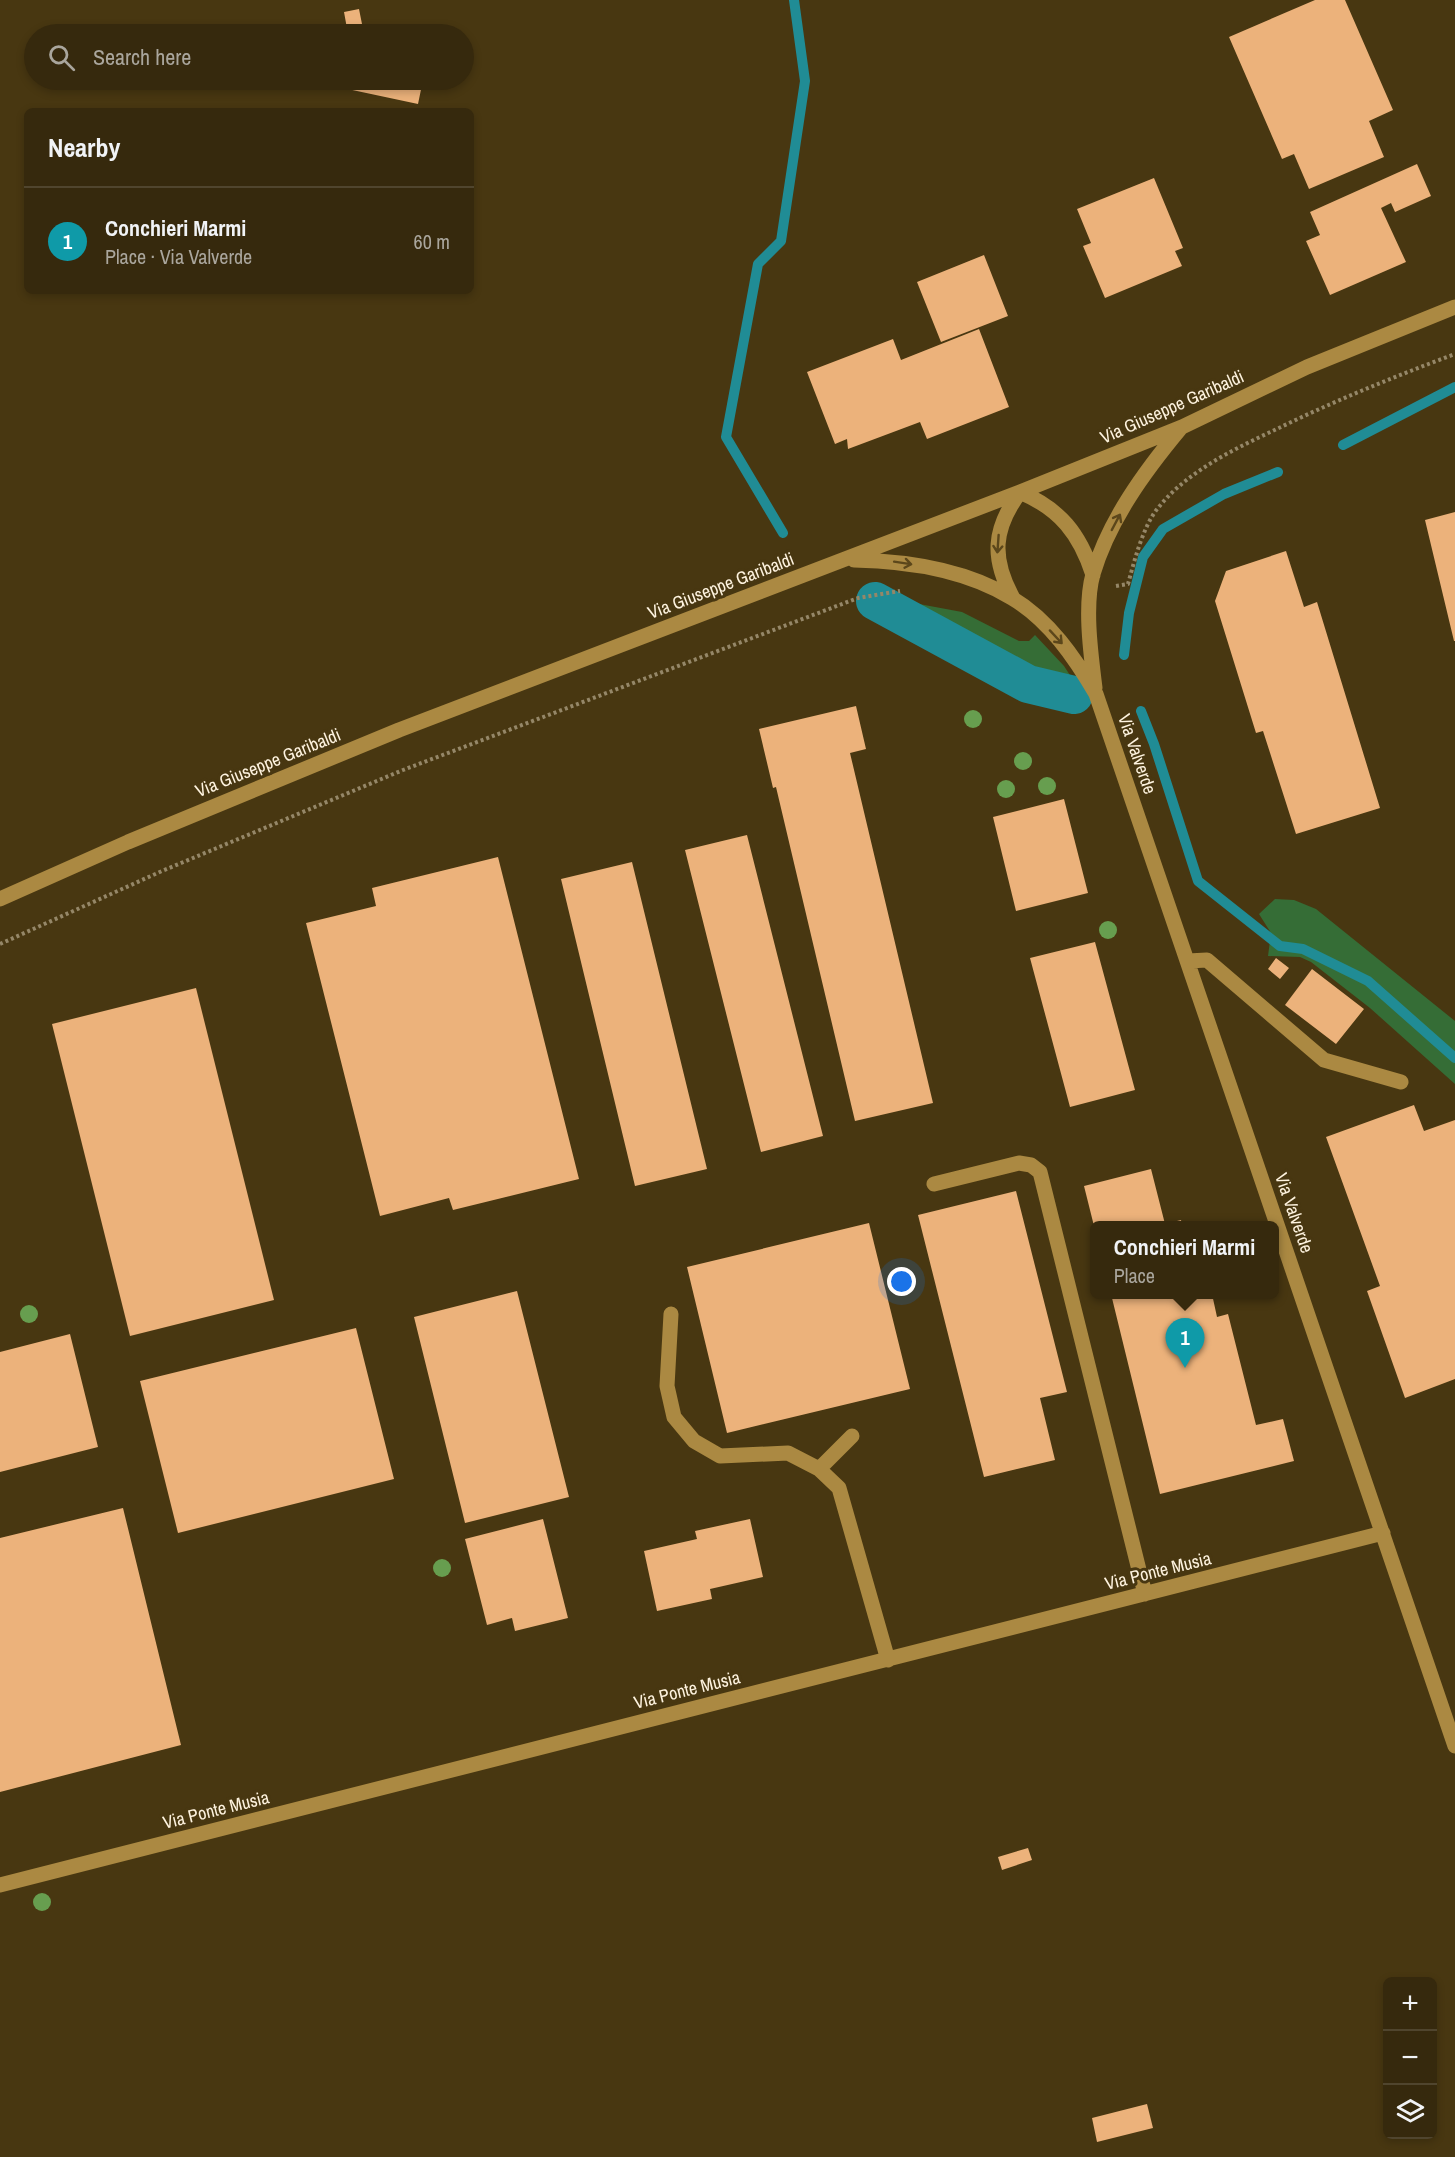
<!DOCTYPE html>
<meta charset="utf-8">
<style>
:root{--surface:#36290d;--page:#3d3116;--text:#f1f3f6;--muted:#aaa69d;--line:#50452e;--accent:#db2777}
body{margin:0;font-family:"Archivo Narrow",sans-serif;background:var(--page);color:var(--text)}
.controls{position:absolute;right:18px;bottom:18px;display:grid;overflow:hidden;border-radius:9px;box-shadow:0 3px 9px #0003}
.controls button{width:54px;height:54px;display:grid;place-items:center;padding:0;border:0;border-bottom:2px solid var(--line);background:var(--surface);color:var(--text);font:30px sans-serif}
.you{position:absolute;left:902px;top:1282px;width:21px;height:21px;margin:-15px;border:4px solid #fff;border-radius:50%;background:#1a73e8;box-shadow:0 0 0 9px #1a73e833}
.badge{display:grid;place-items:center;width:39px;height:39px;border-radius:50%;background:var(--accent);color:#fff;font-size:20px;font-weight:700}
.pin{position:absolute;translate:-50% -50px;filter:drop-shadow(0 2px 3px #0008)}
.pin::after{content:'';position:absolute;top:32px;width:21px;height:18px;background:inherit;clip-path:polygon(0 0,100% 0,50% 100%)}
.popup{position:absolute;left:1090px;top:1221px;width:189px;height:78px;box-sizing:border-box;display:grid;place-content:center;border-radius:9px;background:var(--surface);filter:drop-shadow(0 2px 4px #0005);font-size:20px;white-space:nowrap;color:var(--muted)}
.popup b{font-size:22px;color:var(--text)}
.popup::after{content:'';position:absolute;left:50%;top:100%;margin-left:-12px;border:12px solid transparent;border-top-color:var(--surface)}
.list{margin:0;padding:0;list-style:none}
h2{display:flex;justify-content:space-between;align-items:center;height:78px;margin:0;padding:0 24px;font-size:26px}
h2 small{font-size:20px;font-weight:400;color:var(--muted)}
.list li{display:grid;grid-template-columns:39px 1fr auto;gap:18px;align-items:center;box-sizing:border-box;height:108px;padding:0 24px;border-top:2px solid var(--line)}
.list b{display:block;font-size:22px;white-space:nowrap}
.list p{margin:0;font-size:20px;white-space:nowrap;color:var(--muted)}
.list em{font-size:20px;font-style:normal;color:var(--muted)}
.icon{flex:none;width:33px;height:33px;fill:none;stroke:currentColor;stroke-width:2;stroke-linecap:round;stroke-linejoin:round}
.map{position:relative;flex:none;width:1455px;height:2157px;overflow:hidden}
.search{position:absolute;background:var(--surface);box-shadow:0 3px 9px #0003;left:24px;top:24px;width:450px;height:66px;display:flex;align-items:center;gap:15px;box-sizing:border-box;padding:0 21px;border-radius:33px;color:var(--muted);font-size:22px}
.panel{position:absolute;background:var(--surface);box-shadow:0 3px 9px #0003;left:24px;top:108px;width:450px;height:186px;border-radius:9px}
.map>svg:first-child{display:block}
.green{fill:#356d36}
.lines{fill:none;stroke-linecap:round;stroke-linejoin:round}
.stream{stroke:#208c95;stroke-width:10}
.canal{stroke:#208c95;stroke-width:38}
.building{fill:#ecb27b}
.path{stroke:#958768;stroke-width:4;stroke-dasharray:3 3;stroke-linecap:butt}
.minor{stroke:#ab8942;stroke-width:15}
.tree{fill:#679e4f}
.oneway{stroke:#5c471b}
.labels{text-anchor:middle;stroke-width:6;stroke-linejoin:round;paint-order:stroke}
.street-label{font-size:18px;fill:#fef3df;stroke:#483711}
</style>
<div class="map">
<svg width="1455" height="2157" viewBox="0 0 1455 2157">
<rect width="100%" height="100%" fill="#483711"/>
<!-- green -->
<path class="green" d="M887 598 962 612 1019 641H1029L1035 635 1064 666 1077 686C1008 676 946 631 887 598Z
M1275 899 1294 900 1316 909 1455 1021V1084L1370 1008 1311 962 1300 957 1268 956 1271 933 1259 914Z"/>
<g class="lines">
<!-- stream -->
<path class="stream" d="M1343 445 1455 387
M783 533 726 437 758 264 781 241 805 81 794 0
M1124 655 1129 613 1143 557 1163 529 1224 494 1278 472
M1141 711 1154 744 1198 881 1280 946 1303 949 1368 981 1455 1058"/>
<!-- canal -->
<path class="canal" d="M875 601 1028 684 1074 695"/>
</g>
<!-- building -->
<path class="building" d="M1315 0H1345L1393 110 1369 121 1384 157 1309 189 1294 154 1282 159 1229 37Z
M359 9 364 34H348L344 12Z
M310 81V80H423L418 104Z
M1417 164 1431 196 1395 212 1391 203 1381 208 1406 262 1330 295 1306 241 1320 235 1310 212Z
M1154 178 1183 248 1175 251 1182 266 1105 298 1083 246 1091 243 1077 209Z
M984 255 1008 316 941 342 917 282Z
M979 329 1009 407 927 439 920 422 848 449 847 439 835 444 807 372 893 339 901 360Z
M1455 512V641H1454L1425 520Z
M1286 551 1304 607 1317 602 1380 808 1296 834 1263 731 1256 733 1215 601 1226 571Z
M856 706 866 749 850 753 933 1103 855 1121 776 787 773 788 759 729Z
M1064 799 1088 893 1016 911 993 817Z
M747 835 823 1136 761 1152 685 850Z
M498 857 579 1179 453 1210 449 1198 380 1216 306 923 376 906 372 888Z
M632 862 707 1169 635 1186 561 879Z
M1095 942 1135 1090 1070 1107 1030 958Z
M1276 958 1289 968 1280 979 1268 969Z
M1312 969 1364 1009 1336 1044 1285 1005Z
M196 988 274 1300 130 1336 52 1024Z
M1414 1105 1424 1131 1455 1120V1379L1405 1398 1367 1291 1380 1286 1326 1137Z
M1151 1169 1165 1224 1181 1220 1182 1226H1094L1084 1186Z
M1016 1191 1067 1392 1040 1398 1055 1460 984 1477 918 1215Z
M869 1223 910 1389 727 1433 687 1267Z
M517 1291 569 1497 465 1523 414 1317Z
M1111 1294H1212L1217 1317 1228 1314 1256 1425 1283 1419 1294 1461 1160 1494Z
M356 1328 394 1479 178 1533 140 1381Z
M70 1334 98 1447 0 1472V1352Z
M123 1508 181 1745 0 1792V1538Z
M543 1519 568 1618 515 1631 512 1618 487 1625 465 1539Z
M750 1519 763 1577 710 1589 712 1599 657 1611 644 1551 697 1539 695 1531Z
M1028 1848 1032 1860 1002 1870 998 1857Z
M1147 2104 1153 2128 1097 2142 1092 2118Z"/>
<g class="lines">
<!-- path -->
<path class="path" d="M1116 586 1128 584C1134 562 1143 526 1158 508 1189 469 1239 447 1283 426 1339 399 1396 376 1455 354
M0 944 162 871 403 770 858 598 900 591"/>
<!-- minor -->
<path class="minor" d="M1020 492C1060 509 1080 534 1093 575
M854 560C907 561 966 570 1012 598 1049 620 1075 658 1096 694L1455 1746
M1013 598C991 558 993 529 1020 492
M1095 688C1091 655 1084 606 1093 574 1109 520 1145 471 1180 429
M0 899 128 842 399 730 1020 492 1182 427 1307 367 1455 307
M1188 961 1207 960 1324 1060 1401 1082
M934 1184 1019 1163 1031 1165 1040 1172 1145 1594
M671 1314 667 1386 674 1417 694 1441 720 1456 788 1453 819 1469 839 1488 888 1660
M819 1469 852 1436
M0 1885 1383 1533"/>
</g>
<!-- trees -->
<g class="tree">
<circle cx="973" cy="719" r="9"/>
<circle cx="1023" cy="761" r="9"/>
<circle cx="1047" cy="786" r="9"/>
<circle cx="1006" cy="789" r="9"/>
<circle cx="1108" cy="930" r="9"/>
<circle cx="29" cy="1314" r="9"/>
<circle cx="442" cy="1568" r="9"/>
<circle cx="42" cy="1902" r="9"/>
</g>
<!-- one-way arrows -->
<defs><path id="oneway-shaft" d="M-6 0H5M1.5-3L5.5 0L1.5 3" fill="none" stroke-width="1.6" stroke-linecap="round" stroke-linejoin="round" transform="scale(1.5)"/></defs>
<g class="oneway">
<use href="#oneway-shaft" transform="translate(1116 522) rotate(-62)"/>
<use href="#oneway-shaft" transform="translate(998 544) rotate(94)"/>
<use href="#oneway-shaft" transform="translate(903 563) rotate(9)"/>
<use href="#oneway-shaft" transform="translate(1056 637) rotate(47)"/>
</g>
<g class="labels">
<!-- street labels -->
<g class="street-label">
<text transform="translate(1172 407) rotate(-24)" y="6">Via Giuseppe Garibaldi</text>
<text transform="translate(721 586) rotate(-21)" y="6">Via Giuseppe Garibaldi</text>
<text transform="translate(1137 754) rotate(71)" y="6">Via Valverde</text>
<text transform="translate(268 763) rotate(-22)" y="6">Via Giuseppe Garibaldi</text>
<text transform="translate(1294 1213) rotate(71)" y="6">Via Valverde</text>
<text transform="translate(1158 1571) rotate(-14)" y="6">Via Ponte Musia</text>
<text transform="translate(687 1690) rotate(-14)" y="6">Via Ponte Musia</text>
<text transform="translate(216 1810) rotate(-14)" y="6">Via Ponte Musia</text>
</g>
</g>
</svg>
<div class="controls">
<button>+</button>
<button>−</button>
<button><svg class="icon" aria-label="layers" viewBox="0 0 24 24"><path d="M12 4l9 5-9 5-9-5zM3 14l9 5 9-5"/></svg></button>
</div>
<div class="you"></div>
<div class="pin badge" style="left:1185px;top:1368px;background:#0f9aa8">1</div>
<div class="popup"><b>Conchieri Marmi</b>Place</div>
<div class="search"><svg class="icon" aria-label="search" viewBox="0 0 24 24"><circle cx="10" cy="10" r="6"/><path d="M15 15l6 6"/></svg>Search here</div>
<section class="panel">
<h2>Nearby<small></small></h2>
<ul class="list">
<li><span class="badge" style="background:#0f9aa8">1</span><div><b>Conchieri Marmi</b><p>Place · Via Valverde</p></div><em>60 m</em></li>
</ul>
</section>
</div>
